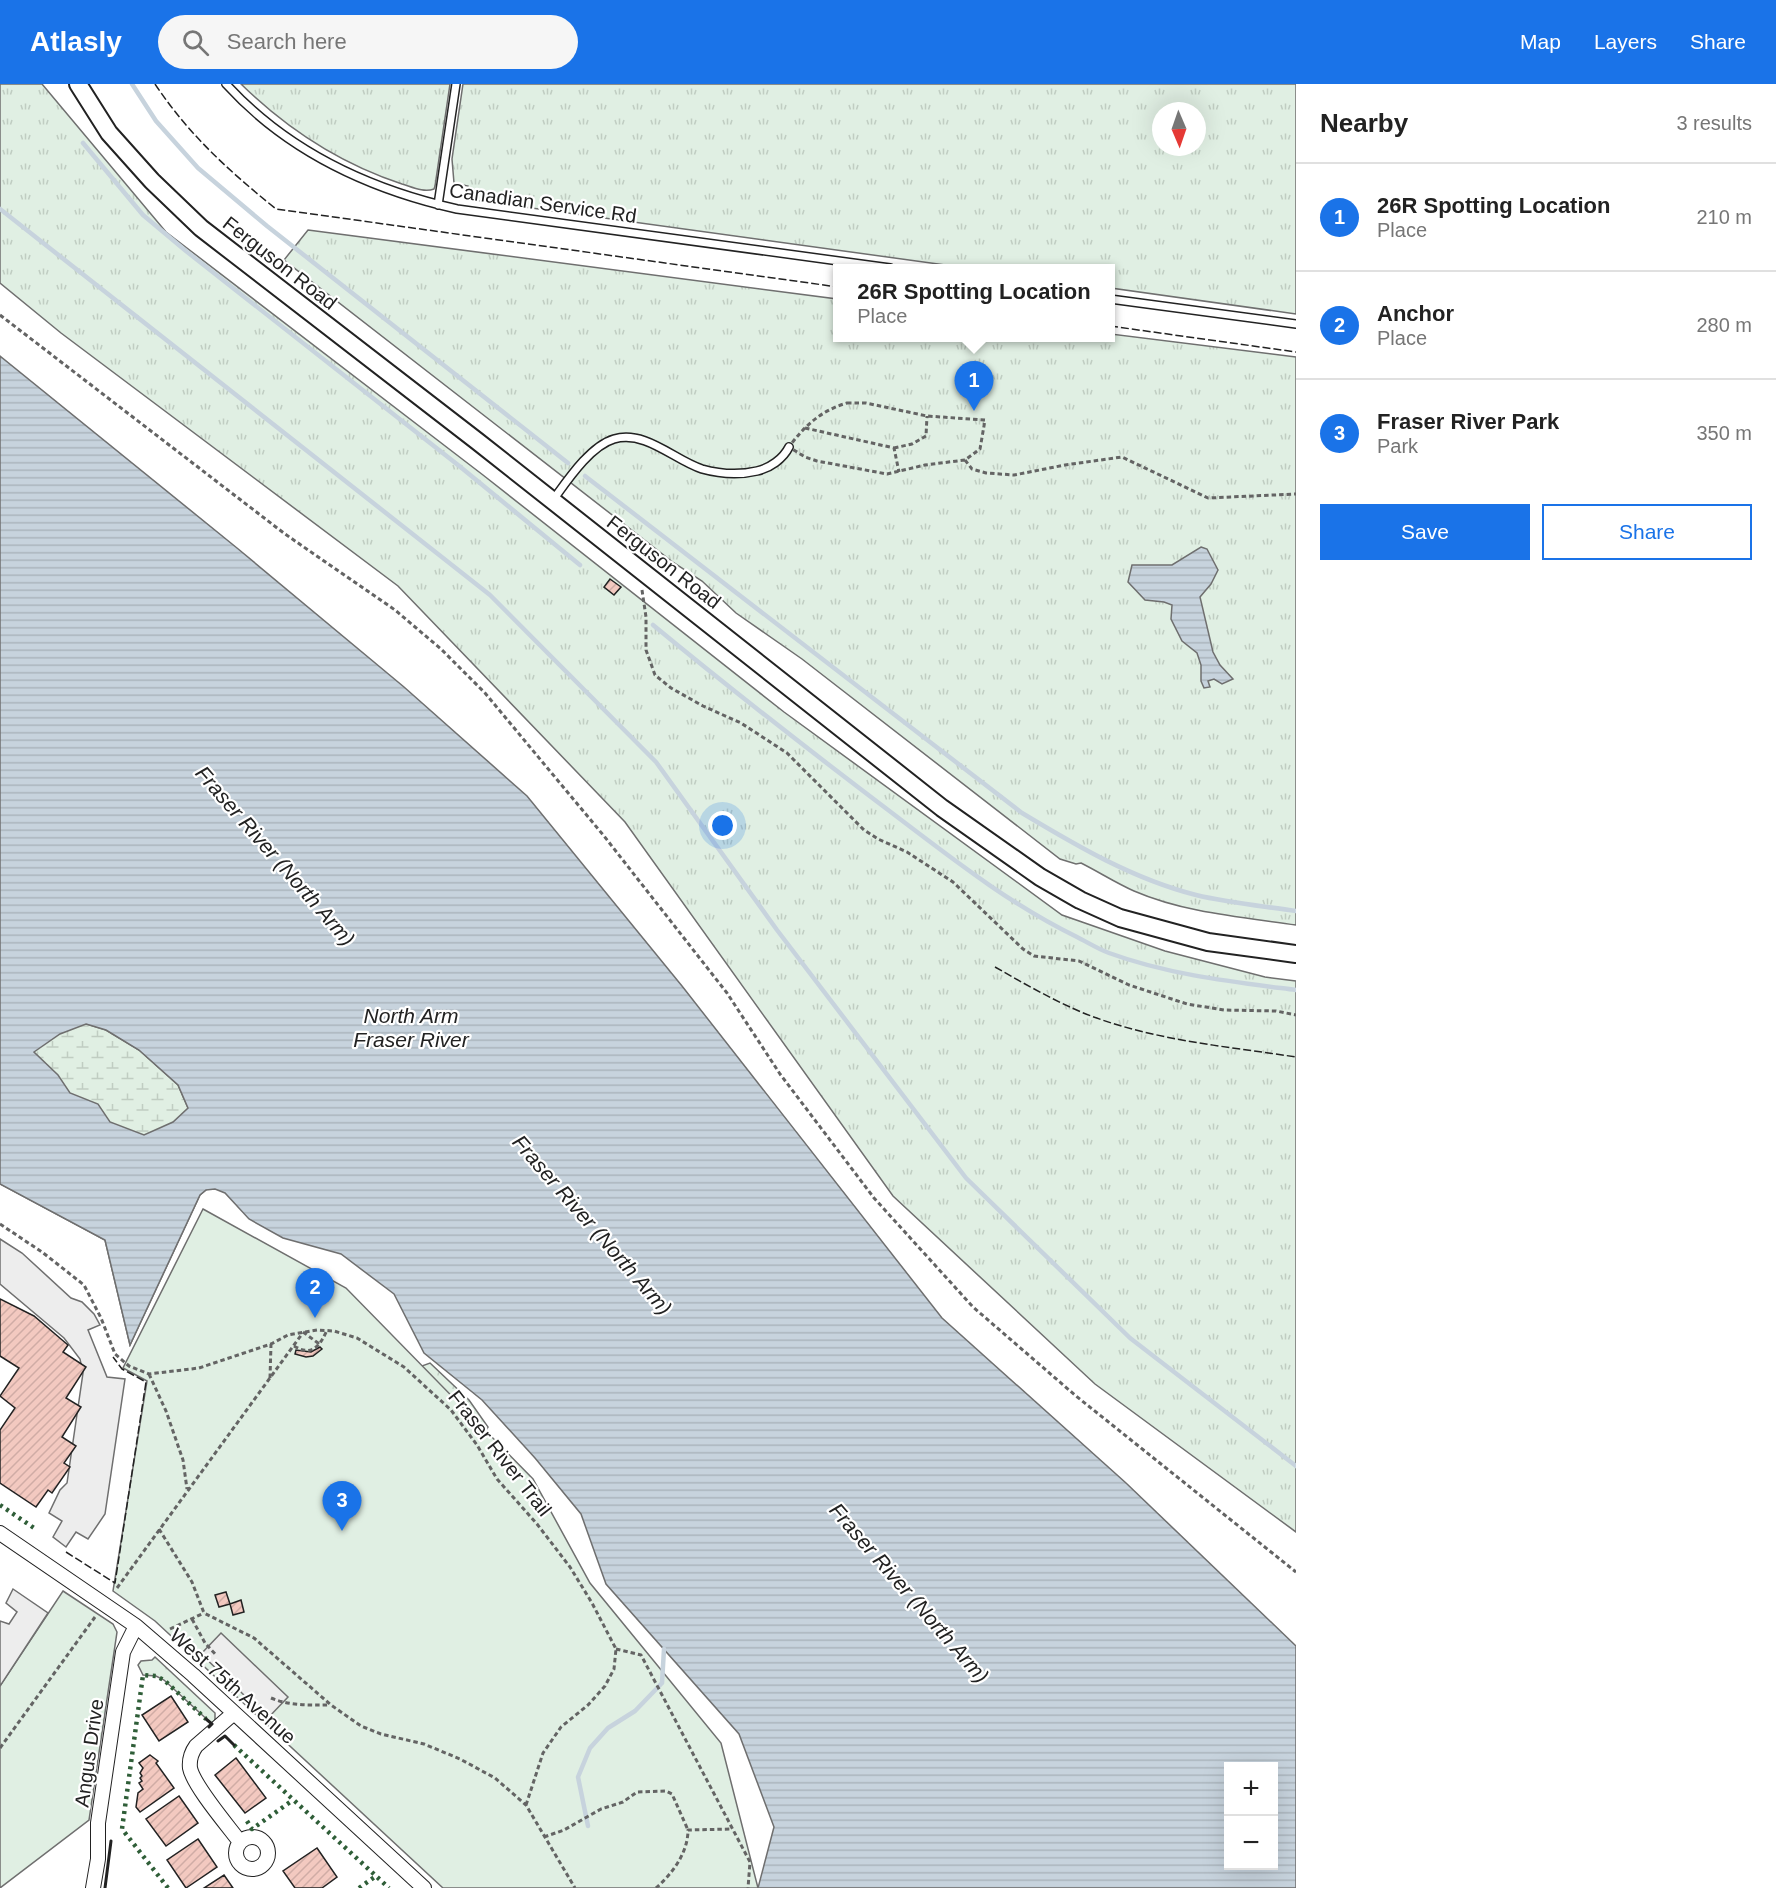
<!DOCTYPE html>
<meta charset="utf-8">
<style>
:root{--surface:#fff;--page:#f6f6f6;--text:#222;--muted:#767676;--line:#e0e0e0;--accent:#1a73e8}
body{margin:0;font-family:Helvetica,sans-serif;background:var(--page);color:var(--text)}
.controls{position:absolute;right:18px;bottom:18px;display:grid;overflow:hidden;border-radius:0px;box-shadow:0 6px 24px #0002}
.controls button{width:54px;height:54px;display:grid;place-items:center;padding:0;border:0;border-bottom:2px solid var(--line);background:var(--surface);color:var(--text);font:30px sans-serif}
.compass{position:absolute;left:1152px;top:18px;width:54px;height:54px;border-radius:50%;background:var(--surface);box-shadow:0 6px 24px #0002;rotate:178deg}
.you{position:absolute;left:723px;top:742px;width:21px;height:21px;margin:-15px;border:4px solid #fff;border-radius:50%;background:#1a73e8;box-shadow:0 0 0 9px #1a73e833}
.badge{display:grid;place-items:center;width:39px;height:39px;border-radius:50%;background:var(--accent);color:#fff;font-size:20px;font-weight:700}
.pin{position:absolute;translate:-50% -50px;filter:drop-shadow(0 2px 3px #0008)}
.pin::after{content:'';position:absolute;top:32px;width:21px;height:18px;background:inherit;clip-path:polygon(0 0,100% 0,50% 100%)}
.popup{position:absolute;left:833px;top:180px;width:282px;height:78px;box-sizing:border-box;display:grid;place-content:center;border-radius:0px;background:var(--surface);filter:drop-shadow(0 2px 4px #0005);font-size:20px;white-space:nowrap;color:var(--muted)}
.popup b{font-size:22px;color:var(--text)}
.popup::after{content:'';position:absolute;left:50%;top:100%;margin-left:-12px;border:12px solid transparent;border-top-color:var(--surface)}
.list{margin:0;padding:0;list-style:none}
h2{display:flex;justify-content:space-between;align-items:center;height:78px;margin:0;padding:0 24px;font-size:26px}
h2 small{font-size:20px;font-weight:400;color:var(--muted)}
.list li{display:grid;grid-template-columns:39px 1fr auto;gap:18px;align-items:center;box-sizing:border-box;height:108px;padding:0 24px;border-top:2px solid var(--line)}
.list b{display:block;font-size:22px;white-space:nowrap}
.list p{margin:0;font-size:20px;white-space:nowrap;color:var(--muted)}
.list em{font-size:20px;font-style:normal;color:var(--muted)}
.actions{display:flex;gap:12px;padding:18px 24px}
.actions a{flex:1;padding:14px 0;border:2px solid var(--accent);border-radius:0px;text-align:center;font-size:21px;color:var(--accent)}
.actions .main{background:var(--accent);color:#fff}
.icon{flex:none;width:33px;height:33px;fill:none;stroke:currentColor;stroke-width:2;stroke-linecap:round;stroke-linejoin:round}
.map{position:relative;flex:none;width:1296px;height:1804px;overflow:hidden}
header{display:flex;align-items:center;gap:36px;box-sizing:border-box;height:84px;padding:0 30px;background:var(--accent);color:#fff}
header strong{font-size:28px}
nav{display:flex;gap:33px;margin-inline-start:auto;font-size:21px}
.search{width:420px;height:54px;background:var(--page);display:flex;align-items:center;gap:15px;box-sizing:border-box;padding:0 21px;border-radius:33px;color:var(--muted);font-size:22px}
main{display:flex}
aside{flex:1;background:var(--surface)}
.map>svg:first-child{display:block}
.grass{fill:url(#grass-tufts);stroke:#6f6f6f;stroke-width:1.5;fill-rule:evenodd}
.forest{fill:url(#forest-crowns);stroke:#6f6f6f;stroke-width:1.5}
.wetland{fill:url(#wetland-marsh);stroke:#6f6f6f;stroke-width:1.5}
.green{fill:#e0efe3;stroke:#6f6f6f;stroke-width:1.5}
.parking{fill:#ededed;stroke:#6f6f6f;stroke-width:1.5}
.water{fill:url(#water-rules);stroke:#6f6f6f;stroke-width:1.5;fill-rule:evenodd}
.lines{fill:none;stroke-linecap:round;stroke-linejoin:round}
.stream{stroke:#c7d3dd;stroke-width:4.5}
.building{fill:url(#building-hatch);stroke:#222;stroke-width:1.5}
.service-casing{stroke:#222;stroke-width:10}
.minor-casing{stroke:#222;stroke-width:16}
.tertiary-casing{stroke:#222;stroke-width:20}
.path{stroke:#646464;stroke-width:3;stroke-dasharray:4.5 3;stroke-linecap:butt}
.service{stroke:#fff;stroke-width:7}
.minor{stroke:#fff;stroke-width:14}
.tertiary{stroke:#fff;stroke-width:16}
.hedge{stroke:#2f5e38;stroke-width:4.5;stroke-dasharray:3 4.5;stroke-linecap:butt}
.fence{stroke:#222;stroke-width:1.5;stroke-dasharray:8 3;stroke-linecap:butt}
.wall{stroke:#222;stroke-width:3}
.labels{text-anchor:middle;stroke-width:4.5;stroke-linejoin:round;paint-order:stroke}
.street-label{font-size:20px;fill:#222;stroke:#fff}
.water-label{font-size:21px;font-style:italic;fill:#222;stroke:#fff}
</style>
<header>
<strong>Atlasly</strong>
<div class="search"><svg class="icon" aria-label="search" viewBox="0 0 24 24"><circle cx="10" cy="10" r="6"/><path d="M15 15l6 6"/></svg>Search here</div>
<nav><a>Map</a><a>Layers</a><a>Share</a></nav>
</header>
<main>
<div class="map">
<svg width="1296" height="1804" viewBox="0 0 1296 1804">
<defs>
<pattern id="grass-tufts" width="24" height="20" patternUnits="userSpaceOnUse" patternTransform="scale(1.5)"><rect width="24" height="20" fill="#e0efe3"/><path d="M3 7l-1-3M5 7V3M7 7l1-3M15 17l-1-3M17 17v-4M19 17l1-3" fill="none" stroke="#c0cdc2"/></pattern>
<pattern id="forest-crowns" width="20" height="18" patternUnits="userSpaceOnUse" patternTransform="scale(1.5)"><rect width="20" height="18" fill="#e0efe3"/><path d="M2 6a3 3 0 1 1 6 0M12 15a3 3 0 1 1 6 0" fill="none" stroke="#c0cdc2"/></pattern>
<pattern id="wetland-marsh" width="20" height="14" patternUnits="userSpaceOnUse" patternTransform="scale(1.5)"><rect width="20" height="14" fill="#e0efe3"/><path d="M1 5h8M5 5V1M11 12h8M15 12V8" fill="none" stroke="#c0cdc2"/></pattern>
<pattern id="water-rules" width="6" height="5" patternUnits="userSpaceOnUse" patternTransform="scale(1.5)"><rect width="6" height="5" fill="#c7d3dd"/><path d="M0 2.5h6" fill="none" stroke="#abb5bd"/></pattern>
<pattern id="building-hatch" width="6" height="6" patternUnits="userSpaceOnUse" patternTransform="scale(1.5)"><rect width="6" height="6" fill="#f3c9c0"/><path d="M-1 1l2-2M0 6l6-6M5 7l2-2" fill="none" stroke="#d0aca5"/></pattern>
</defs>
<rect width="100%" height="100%" fill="#fff"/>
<!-- grass -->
<path class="grass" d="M0 0H42L166 148 483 391 784 628 1062 831 1165 867 1265 893 1296 897V1448L1095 1300 893 1112 625 738 398 502 61 249 0 199Z
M241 0H450L435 102 434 105C424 109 412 103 402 100 341 80 287 45 241 0Z
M463 0H1296V230L1111 204 1110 184H967L467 115 468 102 454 99 452 75ZM1161 27H1197V63H1161Z
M308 146 837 215 838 254H1110L1111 250 1296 273V841C1242 833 1185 829 1134 807 1116 799 1099 788 1081 779L1076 780 1060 775 802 575 736 529 702 497 674 479 284 176Z
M155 1573 215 1629V1637L212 1640 164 1596 156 1592 143 1591 138 1581 141 1577 152 1576Z"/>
<!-- forest -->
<path class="forest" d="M430 1279 469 1316 488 1343 481 1356 419 1283Z"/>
<!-- wetland -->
<path class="wetland" d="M0 939 87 940 106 946 139 966 178 1001 188 1024 206 1106 200 1111 130 1261 105 1156 0 1100Z"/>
<!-- green -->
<path class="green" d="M203 1125 346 1204 533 1395 590 1499 721 1659 758 1804H443L155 1537 113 1507 147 1297 123 1284Z
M63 1507 113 1540 117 1548 89 1736 0 1804V1602Z"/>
<!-- parking -->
<path class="parking" d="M0 1155 22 1169 71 1214 82 1218 94 1230 100 1241 88 1246 107 1293 125 1295 105 1430 88 1455 76 1448 66 1463 53 1453 62 1437 49 1429 60 1406 67 1399 83 1289 80 1275 64 1254 0 1200Z
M13 1505 48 1529 0 1602V1537L9 1540 17 1528 6 1519Z
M221 1549 288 1613 268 1634 201 1570Z"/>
<!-- water -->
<path class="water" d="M0 272 237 464 404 603 527 712 682 902 942 1234 1126 1399 1296 1562V1804H758L774 1743 739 1650 606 1500 581 1430 535 1374 482 1316 424 1269 394 1210 341 1170 283 1154 249 1135 225 1109 215 1105 206 1106 200 1111 130 1261 105 1156 0 1100ZM86 940 106 946 139 966 178 1001 188 1024 173 1038 144 1051 110 1038 98 1020 70 1009 58 991 34 968 60 950ZM1274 1682V1782H1228V1682Z
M1201 463 1207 465 1218 486 1211 500 1200 513 1213 568 1220 581 1233 595 1222 600 1214 595 1208 597 1210 603 1204 604 1201 597V581L1197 569 1182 557 1171 535 1172 521 1164 518 1145 516 1128 498 1132 481H1172Z"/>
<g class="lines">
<!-- stream -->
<path class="stream" d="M132 0 156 37 198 84 267 142 568 379
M83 59 143 131 186 167 458 381 580 481
M0 125 490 511 656 678 777 846 966 1094 1130 1254 1296 1382
M585 392 1022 729C1077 762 1133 795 1196 811 1229 819 1263 822 1296 827
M653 541C733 607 814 670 896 732 954 776 1011 821 1077 853 1087 858 1098 865 1109 869 1169 891 1234 898 1296 906
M588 1742 578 1693 590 1664 608 1644 635 1627 662 1599 664 1565"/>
</g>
<!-- building -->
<path class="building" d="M610 495 621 503 614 511 604 503Z
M0 1215 34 1232 68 1261 63 1268 86 1283 66 1314 81 1323 62 1353 76 1362 64 1379 70 1383 52 1409 48 1406 36 1423 0 1399V1346L15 1324 0 1312 19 1284 0 1272Z
M320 1263 322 1265 313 1272 306 1273 295 1270 296 1266 311 1268Z
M226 1508 230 1520 219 1523 215 1511Z
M241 1516 244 1528 233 1531 230 1520Z
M171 1612 188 1638 159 1657 142 1631Z
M150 1671 158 1677 156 1679 174 1704 140 1728 136 1723 138 1709 143 1705 139 1699 142 1697 140 1694 142 1692 140 1689 143 1684 139 1679Z
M236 1674 266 1714 245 1729 215 1691Z
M179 1712 198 1739 166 1762 146 1735Z
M198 1755 217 1783 186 1804 167 1776Z
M317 1764 337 1793 322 1804H295L283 1787Z
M224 1791 233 1804H204Z"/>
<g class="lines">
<!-- service casing -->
<g class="service-casing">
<path id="service" d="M226 0C288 68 368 105 457 125L890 184
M438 121 456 0
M1110 215 1296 240
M553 416C567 397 590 362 614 355 646 346 674 376 702 385 720 390 740 391 757 387 770 384 783 375 789 363"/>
</g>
<!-- minor casing -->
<g class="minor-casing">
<path id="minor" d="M0 1449 136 1542 193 1591 424 1804
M234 1629 196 1662C191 1669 189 1675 190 1684 193 1701 228 1742 240 1758
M236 1769a16 16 0 1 1 32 0a16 16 0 1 1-32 0Z
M93 1804 98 1775V1739L123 1568 136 1542"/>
</g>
<!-- tertiary casing -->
<g class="tertiary-casing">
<path id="tertiary" d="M78 0 109 49 152 97 201 144 477 357 942 724 1040 793 1080 816 1120 834 1208 858 1296 870"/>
</g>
<!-- path -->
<path class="path" d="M0 231 285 450 395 526 441 565 485 609 604 752 727 909 780 990 874 1114 973 1223 1076 1312 1296 1488
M847 319H866L927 332 985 336 980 365 965 376 925 381 887 390 817 377 805 373 789 363C804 342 822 326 847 319Z
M805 344 894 364 899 388
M894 364 912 360 926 352 927 332
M965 376 972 385 986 389 1014 391 1065 381 1122 373 1208 414 1296 410
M642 506 646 533V566L655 591 671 604 703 622 741 639 787 669 864 746 878 755 907 768 953 798 1023 865 1034 872 1079 877 1129 901 1187 920 1224 926 1276 927 1296 931
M0 1140 42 1168 84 1201 101 1234 115 1270 129 1282 149 1290 199 1284 271 1260 288 1251 317 1246 334 1247 357 1254 404 1283 451 1326 477 1361 497 1395 537 1440 570 1483 592 1519 616 1565 614 1585 605 1602 588 1621 561 1643 543 1669 526 1721
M303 1248 318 1259 316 1262
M294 1262C312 1273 320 1262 327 1246
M149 1290 166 1327 183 1376 187 1405
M270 1294 271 1260
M159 1445 192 1498 204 1529 254 1554 331 1621 361 1642 381 1650 424 1660 460 1675 495 1694 526 1721 575 1804
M117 1504 302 1250
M192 1535 205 1559 216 1571
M170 1545 204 1529
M616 1565 641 1571 750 1778 748 1804
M271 1614C290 1622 309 1621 329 1621
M0 1664 95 1533
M544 1753 564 1746 601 1725 623 1718 637 1708 666 1707 672 1710 688 1746
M656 1804C672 1790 688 1769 688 1746L731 1745"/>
<!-- service -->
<use href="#service" class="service"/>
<!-- minor -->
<use href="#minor" class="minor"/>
<!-- tertiary -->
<use href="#tertiary" class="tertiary"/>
<!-- hedge -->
<path class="hedge" d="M0 1421 37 1446
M234 1661 389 1804
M247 1737 252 1745 293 1716
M168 1804 122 1745 143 1591 156 1592 164 1596 206 1635
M359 1804 376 1792"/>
<!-- fence -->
<path class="fence" d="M155 0C189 51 229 87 276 125L838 203
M1110 242 1296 268
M995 883C1023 899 1051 915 1081 928 1149 956 1224 962 1296 973
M66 1468 115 1499 146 1298 122 1285 113 1273"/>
<!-- wall -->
<path class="wall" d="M206 1635 212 1640 209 1643
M218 1657 225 1652 234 1661
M105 1804 111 1757"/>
</g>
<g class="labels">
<!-- street labels -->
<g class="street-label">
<text transform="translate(543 119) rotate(8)" y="7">Canadian Service Rd</text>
<text transform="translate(280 179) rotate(38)" y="7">Ferguson Road</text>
<text transform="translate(664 478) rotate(38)" y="7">Ferguson Road</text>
<text transform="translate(500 1369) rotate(52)" y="7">Fraser River Trail</text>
<text transform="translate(233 1602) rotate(42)" y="7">West 75th Avenue</text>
<text transform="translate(89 1669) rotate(-82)" y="7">Angus Drive</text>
</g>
<!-- water labels -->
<g class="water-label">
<text transform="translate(275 772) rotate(49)" y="7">Fraser River (North Arm)</text>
<text x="411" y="939">North Arm<tspan x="411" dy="24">Fraser River</tspan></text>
<text transform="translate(592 1141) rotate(49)" y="7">Fraser River (North Arm)</text>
<text transform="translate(909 1509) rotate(49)" y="7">Fraser River (North Arm)</text>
</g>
</g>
</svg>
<div class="controls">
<button>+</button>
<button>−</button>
</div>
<svg class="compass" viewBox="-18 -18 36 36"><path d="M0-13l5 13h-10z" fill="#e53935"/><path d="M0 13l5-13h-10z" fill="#767676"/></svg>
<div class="you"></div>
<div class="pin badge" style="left:974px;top:327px">1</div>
<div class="popup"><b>26R Spotting Location</b>Place</div>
<div class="pin badge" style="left:315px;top:1234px">2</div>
<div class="pin badge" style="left:342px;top:1447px">3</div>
</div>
<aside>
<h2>Nearby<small>3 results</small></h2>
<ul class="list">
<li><span class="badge">1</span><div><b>26R Spotting Location</b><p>Place</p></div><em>210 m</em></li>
<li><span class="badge">2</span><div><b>Anchor</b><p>Place</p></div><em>280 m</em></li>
<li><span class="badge">3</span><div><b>Fraser River Park</b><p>Park</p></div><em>350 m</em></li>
</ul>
<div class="actions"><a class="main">Save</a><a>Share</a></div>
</aside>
</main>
